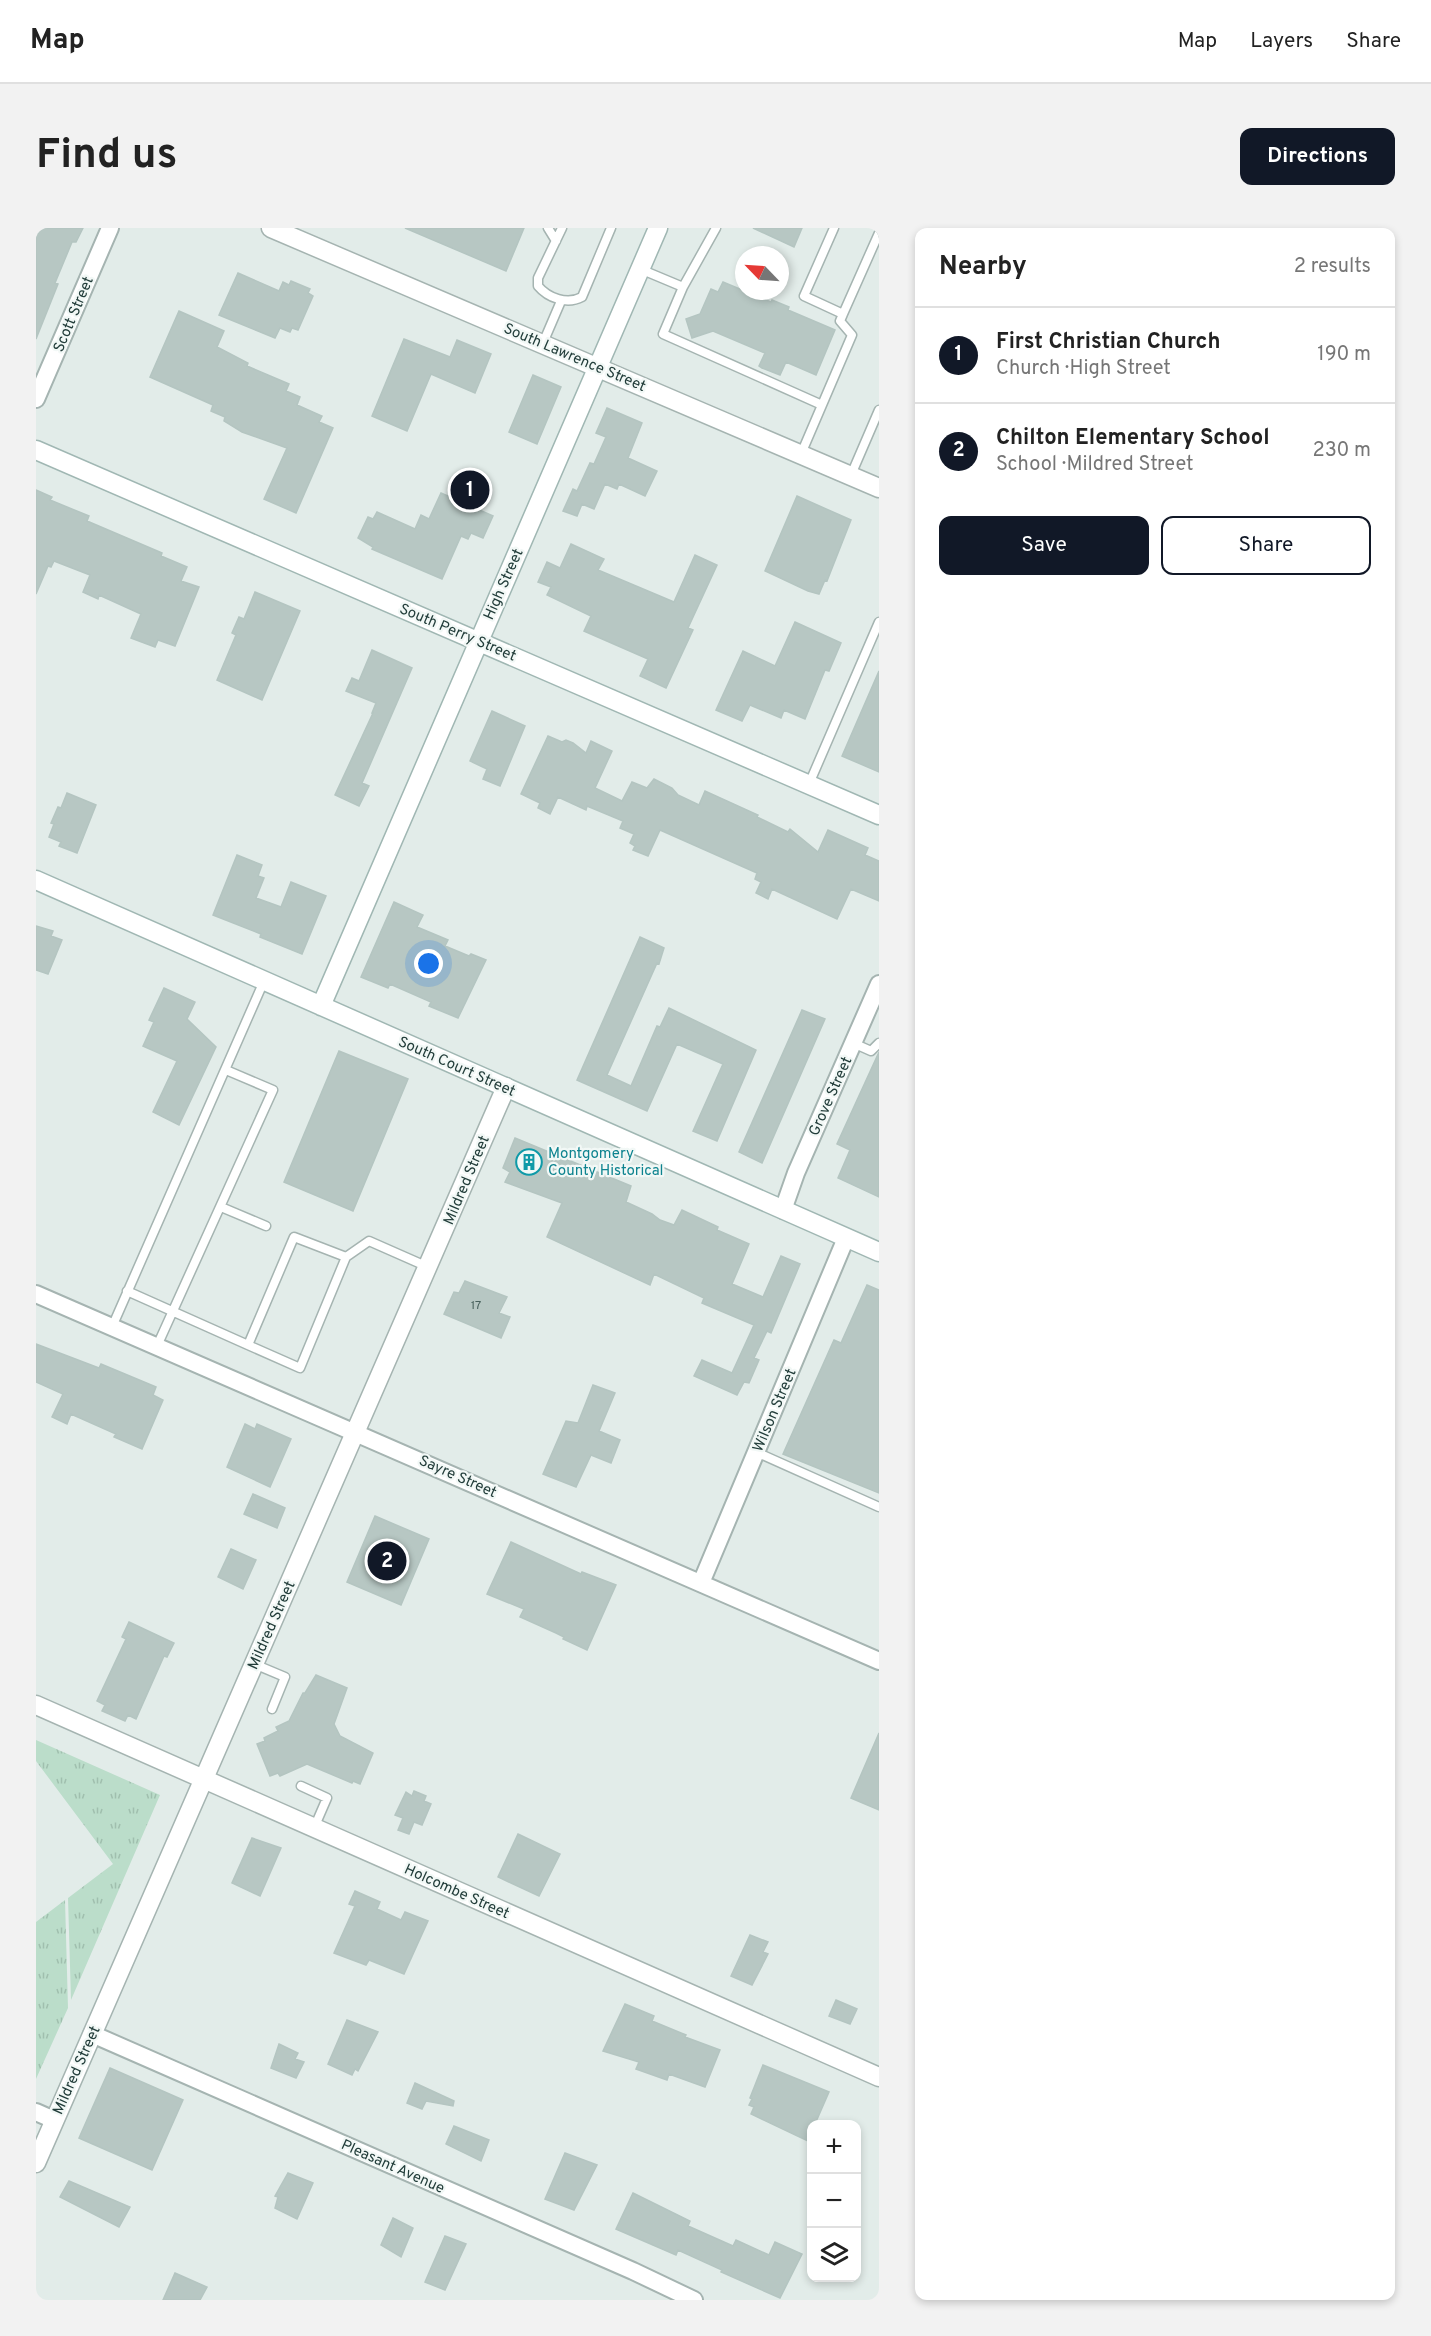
<!DOCTYPE html>
<meta charset="utf-8">
<style>
:root{--surface:#fff;--page:#f2f2f2;--text:#222;--muted:#767676;--line:#e0e0e0;--accent:#111827}
body{margin:0;font-family:Overpass,sans-serif;background:var(--page);color:var(--text)}
.controls{position:absolute;right:18px;bottom:18px;display:grid;overflow:hidden;border-radius:12px;box-shadow:0 3px 9px #0003}
.controls button{width:54px;height:54px;display:grid;place-items:center;padding:0;border:0;border-bottom:2px solid var(--line);background:var(--surface);color:var(--text);font:30px sans-serif}
.compass{position:absolute;left:699px;top:18px;width:54px;height:54px;border-radius:50%;background:var(--surface);box-shadow:0 3px 9px #0003;rotate:295deg}
.you{position:absolute;left:393px;top:736px;width:21px;height:21px;margin:-15px;border:4px solid #fff;border-radius:50%;background:#1a73e8;box-shadow:0 0 0 9px #1a73e833}
.badge{display:grid;place-items:center;width:39px;height:39px;border-radius:50%;background:var(--accent);color:#fff;font-size:20px;font-weight:700}
.pin{position:absolute;translate:-50% -50%;border:3px solid #fff;box-shadow:0 2px 6px #0006}
.list{margin:0;padding:0;list-style:none}
h2{display:flex;justify-content:space-between;align-items:center;height:78px;margin:0;padding:0 24px;font-size:26px}
h2 small{font-size:20px;font-weight:400;color:var(--muted)}
.list li{display:grid;grid-template-columns:39px 1fr auto;gap:18px;align-items:center;box-sizing:border-box;height:96px;padding:0 24px;border-top:2px solid var(--line)}
.list b{display:block;font-size:22px;white-space:nowrap}
.list p{margin:0;font-size:20px;white-space:nowrap;color:var(--muted)}
.list em{font-size:20px;font-style:normal;color:var(--muted)}
.actions{display:flex;gap:12px;padding:18px 24px}
.actions a{flex:1;padding:14px 0;border:2px solid var(--accent);border-radius:12px;text-align:center;font-size:21px;color:var(--accent)}
.actions .main{background:var(--accent);color:#fff}
.icon{flex:none;width:33px;height:33px;fill:none;stroke:currentColor;stroke-width:2;stroke-linecap:round;stroke-linejoin:round}
.map{position:relative;flex:none;width:843px;height:2072px;overflow:hidden;border-radius:12px}
header{display:flex;align-items:center;gap:36px;box-sizing:border-box;height:84px;padding:0 30px;background:var(--surface);border-bottom:2px solid var(--line)}
header strong{font-size:28px}
nav{display:flex;gap:33px;margin-inline-start:auto;font-size:21px}
.intro{display:flex;align-items:center;justify-content:space-between;box-sizing:border-box;height:144px;padding:0 36px}
h1{margin:0;font-size:42px}
.button{padding:15px 27px;border-radius:12px;background:var(--accent);color:#fff;font-size:21px;font-weight:700}
main{display:flex;gap:36px;padding:0 36px}
aside{flex:1;background:var(--surface);border-radius:12px;box-shadow:0 3px 9px #0003}
.map>svg:first-child{display:block}
.grass{fill:url(#grass-tufts)}
.building{fill:#b7c7c3;stroke:#b4c5c1;stroke-width:1.5}
.lines{fill:none;stroke-linecap:round;stroke-linejoin:round}
.service-casing{stroke:#a5b4b1;stroke-width:11}
.minor-casing{stroke:#a5b4b1;stroke-width:20}
.tertiary-casing{stroke:#a5b4b1;stroke-width:21}
.secondary-casing{stroke:#a0b7b3;stroke-width:21}
.service{stroke:#fff;stroke-width:8}
.minor{stroke:#fff;stroke-width:16}
.tertiary{stroke:#fff;stroke-width:18}
.secondary{stroke:#fff;stroke-width:18}
.labels{text-anchor:middle;stroke-width:4.5;stroke-linejoin:round;paint-order:stroke}
.number-label{font-size:12px;fill:#47605c}
.street-label{font-size:15px;fill:#223d3a;stroke:#f2f8f6}
.culture-label{font-size:15px;fill:#0d838f;stroke:#f2f8f6;text-anchor:start}
</style>
<header>
<strong>Map</strong>
<nav><a>Map</a><a>Layers</a><a>Share</a></nav>
</header>
<div class="intro"><h1>Find us</h1><a class="button">Directions</a></div>
<main>
<div class="map">
<svg width="843" height="2072" viewBox="0 0 843 2072">
<defs>
<pattern id="grass-tufts" width="24" height="20" patternUnits="userSpaceOnUse" patternTransform="scale(1.5)"><rect width="24" height="20" fill="#bbddca"/><path d="M3 7l-1-3M5 7V3M7 7l1-3M15 17l-1-3M17 17v-4M19 17l1-3" fill="none" stroke="#a0bfae"/></pattern>
</defs>
<rect width="100%" height="100%" fill="#e2ece9"/>
<!-- grass -->
<path class="grass" d="M0 1512 124 1567 35 1772 32 1670 77 1636 0 1533Z
M29 1672 32 1780 0 1851V1694Z"/>
<!-- building -->
<path class="building" d="M0 0H47L40 14H36L19 55 22 56 0 111Z
M369 0H488L470 43Z
M717 0H766L758 19Z
M202 45 243 63 247 54 253 57 255 53 274 61 272 65 277 68 262 102 256 100 254 104 244 100 239 110 183 87Z
M687 54 735 74 736 72 753 79 752 82 799 102 780 147 750 134 744 147 726 140 723 138 729 125 677 103 656 110 650 91 664 86 675 61 682 64Z
M143 83 188 103 181 119 212 135 211 138 253 156 250 163 264 169 261 177 286 188 283 194 297 200 260 285 228 271 251 220 206 204 188 193 189 189 175 183 177 177 114 149Z
M368 111 414 129 421 112 455 126 439 165 395 146 371 203 336 188Z
M497 147 525 159 501 216 473 204Z
M571 180 606 195 592 230 621 243 609 268 583 256 581 261 569 256 558 281 546 276 541 288 527 283 537 261 541 263 554 235 558 236 570 209 560 205Z
M0 262 16 269 14 272 53 288 51 293 126 325 125 328 151 339 145 353 163 359 139 418 122 412 119 419 95 410 105 386 63 367 62 371 47 364 54 347 18 333 15 339 12 338 0 366Z
M405 265 457 288 447 310 435 305 432 311 425 308 406 351 336 321 337 319 322 310 332 289 337 291 341 284 379 301 385 287 393 291Z
M761 268 815 292 791 353 789 352 783 366 772 363 729 343Z
M535 316 568 331 562 342 638 374 659 327 681 337 652 400 657 402 630 460 604 448 612 431 548 403 555 388 511 367 515 359 502 354 511 334 524 340Z
M219 364 264 383 226 472 181 452 200 407 196 405 203 389 208 391Z
M759 394 805 415 793 443 789 442 769 491 748 482 745 490 714 477 706 493 680 482 707 423 739 438Z
M336 422 376 440 326 555 333 558 323 578 299 567 337 485H336L340 475 310 463 316 450 323 453Z
M843 443V544L806 528Z
M456 483 489 498 464 558 447 551 451 541 434 533Z
M512 508 526 514 530 512 537 515 550 525 555 513 576 523 559 560 586 573 596 554 611 560 618 551 636 560 642 567 663 577 669 563 722 587 721 589 752 604 754 601 782 624 792 602 832 620 829 627 843 633V673L815 661 801 691 736 661 732 671 720 665 725 654 719 651 721 645 624 602 612 628 597 622 599 618 594 615 598 606 584 600 587 593 551 578 550 582 522 569 514 586 502 580 504 575 485 566Z
M31 565 60 577 41 625 23 618 25 614 13 609 18 596 15 595 22 579 25 580Z
M201 627 226 637 222 648 228 650 220 670 245 679 255 654 290 668 266 726 224 709 225 706 177 687Z
M358 674 387 687 381 699 412 712 409 718 433 728 435 726 450 732 422 790 393 778 395 774 354 756 352 760 325 749Z
M0 698 17 703 15 708 26 712 12 746 0 742Z
M604 709 628 720 623 736 621 735 571 847 595 858 621 798 624 799 633 780 720 822 681 913 657 903 687 836 641 816 611 883 541 852Z
M128 760 159 774 151 791 180 819 143 897 117 884 141 833 107 818 118 794 113 792Z
M766 782 789 791 726 935 703 924Z
M303 823 372 851 317 983 248 954Z
M843 824V969L802 950 814 922 801 916Z
M479 910 595 958 590 974 616 986 624 992 638 997 646 982 682 999 681 1002 713 1016 696 1056 727 1069 745 1028 764 1036 735 1105 731 1103 718 1130 723 1132 713 1155 708 1154 701 1167 658 1148 666 1132 696 1145 718 1097 666 1075 668 1070 618 1046 614 1057 511 1009 526 975 469 954 474 944 467 940Z
M429 1053 471 1069 463 1085 474 1089 465 1110 408 1086 418 1064 423 1065Z
M831 1057 843 1062V1265L747 1226 798 1112 805 1115Z
M0 1116 63 1140 65 1136 120 1159 117 1167 127 1172 106 1221 78 1209 80 1206 35 1186 31 1196 16 1189 27 1166 0 1154Z
M557 1157 579 1165 563 1203 584 1212 575 1235 555 1227 540 1259 507 1246 530 1193 542 1195Z
M209 1196 219 1201 221 1196 255 1211 234 1259 191 1239Z
M217 1266 249 1280 241 1300 208 1286Z
M339 1288 393 1311 365 1377 311 1354Z
M475 1314 545 1346 546 1344 580 1357 551 1422 527 1411 528 1409 520 1405 484 1389 488 1381 451 1366Z
M195 1321 220 1332 207 1361 182 1349Z
M93 1394 138 1415 131 1429 128 1428 100 1491 92 1487 89 1493 66 1483 69 1477 61 1473 90 1411 86 1409Z
M280 1447 311 1460 298 1496 304 1508 337 1525 324 1556 317 1553 316 1555 271 1536 244 1548 242 1545 234 1548 221 1516 229 1513 228 1510 242 1503 240 1499 253 1493 267 1465H269Z
M843 1505V1582L815 1570Z
M378 1563 390 1568 388 1573 395 1576 386 1597 378 1594 373 1606 362 1602 367 1590 359 1587 370 1564 376 1568Z
M482 1606 524 1626 503 1668 462 1649Z
M216 1610 245 1620 224 1668 196 1655Z
M319 1663 344 1674 341 1681 365 1692 369 1684 392 1693 368 1746 333 1732 330 1737 298 1725 319 1678 313 1676Z
M714 1707 732 1714 727 1724 732 1726 716 1757 695 1748Z
M800 1772 821 1781 814 1796 793 1788Z
M589 1776 618 1788 616 1793 650 1807 649 1809 684 1822 669 1859 633 1846 631 1852 600 1841 603 1834 567 1823Z
M311 1792 342 1804 322 1843 319 1841 316 1847 292 1836Z
M243 1816 262 1825 259 1831 268 1834 260 1850 235 1840Z
M727 1837 793 1864 779 1896H776V1905L772 1913 715 1886 718 1879 713 1877 716 1871 714 1870Z
M74 1840 147 1872 116 1942 43 1910Z
M379 1855 418 1873 417 1878 390 1873 386 1881 371 1875Z
M418 1898 453 1912 445 1933 410 1916Z
M529 1925 561 1937 538 1982 509 1971Z
M252 1945 277 1955 261 1991 239 1980 242 1969 239 1968Z
M33 1953 94 1979 83 1999 24 1969Z
M597 1965 654 1993 652 1998 697 2018 700 2012 733 2027 739 2014 766 2026 744 2070 685 2044 686 2042 642 2022 640 2027 580 2001Z
M357 1990 377 2000 365 2029 345 2017Z
M409 2008 430 2016 409 2062 389 2054Z
M139 2045 171 2059 164 2072H127Z"/>
<g class="lines">
<!-- service casing -->
<g class="service-casing">
<path id="service" d="M512 0 520 13
M526 0 502 50V58C512 70 531 77 546 69L575 0
M798 0 768 68 807 86 843 5
M604 41 647 59 627 106 786 177 765 226
M647 59 680 0
M507 115 525 73
M786 177 816 107 804 93 807 86
M815 247 843 182
M773 556 843 394
M817 815 835 823 843 815
M185 979 230 998
M310 1029 258 1009 212 1117 264 1140 310 1029 333 1013 392 1039
M91 1063 212 1117
M76 1099 228 753
M121 1118 237 862 190 842
M720 1224 843 1279
M218 1436 249 1449 236 1481
M265 1558 291 1570 278 1600"/>
</g>
<!-- minor casing -->
<g class="minor-casing">
<path id="minor" d="M0 171 74 0
M747 982 760 945 843 756
M0 1066 843 1433
M665 1355 810 1010
M56 1806 597 2043 658 2072
M0 1884 18 1892"/>
</g>
<!-- tertiary casing -->
<g class="tertiary-casing">
<path id="tertiary" d="M235 0 843 260
M0 1477 843 1849
M0 1935 470 859"/>
</g>
<!-- secondary casing -->
<g class="secondary-casing">
<path id="secondary" d="M0 222 843 587
M0 652 843 1024
M285 778 622 0"/>
</g>
<!-- service -->
<use href="#service" class="service"/>
<!-- minor -->
<use href="#minor" class="minor"/>
<!-- tertiary -->
<use href="#tertiary" class="tertiary"/>
<!-- secondary -->
<use href="#secondary" class="secondary"/>
</g>
<!-- icons -->
<defs>
<g id="building-ring" transform="scale(1.35)"><circle r="9.5" fill="#f2f8f6" stroke="#0f9aa8" stroke-width="1.5"/><path d="M-4-6H4V6H1V3H-1V6H-4ZM-2.5-4.3h1.7v1.8h-1.7ZM.8-4.3h1.7v1.8H.8ZM-2.5-1h1.7V.8h-1.7ZM.8-1h1.7V.8H.8Z" fill="#0f9aa8"/></g>
</defs>
<g fill-rule="evenodd">
<use href="#building-ring" x="493" y="934"/>
</g>
<g class="labels">
<!-- number labels -->
<g class="number-label">
<text x="440" y="1081">17</text>
</g>
<!-- street labels -->
<g class="street-label">
<text transform="translate(37 86) rotate(-67)" y="5">Scott Street</text>
<text transform="translate(539 129) rotate(23)" y="5">South Lawrence Street</text>
<text transform="translate(467 356) rotate(-66)" y="5">High Street</text>
<text transform="translate(422 404) rotate(23)" y="5">South Perry Street</text>
<text transform="translate(421 838) rotate(24)" y="5">South Court Street</text>
<text transform="translate(794 868) rotate(-66)" y="5">Grove Street</text>
<text transform="translate(430 952) rotate(-67)" y="5">Mildred Street</text>
<text transform="translate(738 1182) rotate(-67)" y="5">Wilson Street</text>
<text transform="translate(422 1248) rotate(24)" y="5">Sayre Street</text>
<text transform="translate(235 1397) rotate(-66)" y="5">Mildred Street</text>
<text transform="translate(421 1663) rotate(24)" y="5">Holcombe Street</text>
<text transform="translate(40 1842) rotate(-66)" y="5">Mildred Street</text>
<text transform="translate(357 1938) rotate(24)" y="5">Pleasant Avenue</text>
</g>
<!-- culture labels -->
<g class="culture-label">
<text x="512" y="930">Montgomery<tspan x="512" dy="17">County Historical</tspan></text>
</g>
</g>
</svg>
<div class="controls">
<button>+</button>
<button>−</button>
<button><svg class="icon" aria-label="layers" viewBox="0 0 24 24"><path d="M12 4l9 5-9 5-9-5zM3 14l9 5 9-5"/></svg></button>
</div>
<svg class="compass" viewBox="-18 -18 36 36"><path d="M0-13l5 13h-10z" fill="#e53935"/><path d="M0 13l5-13h-10z" fill="#767676"/></svg>
<div class="you"></div>
<div class="pin badge" style="left:434px;top:262px">1</div>
<div class="pin badge" style="left:351px;top:1333px">2</div>
</div>
<aside>
<h2>Nearby<small>2 results</small></h2>
<ul class="list">
<li><span class="badge">1</span><div><b>First Christian Church</b><p>Church · High Street</p></div><em>190 m</em></li>
<li><span class="badge">2</span><div><b>Chilton Elementary School</b><p>School · Mildred Street</p></div><em>230 m</em></li>
</ul>
<div class="actions"><a class="main">Save</a><a>Share</a></div>
</aside>
</main>
